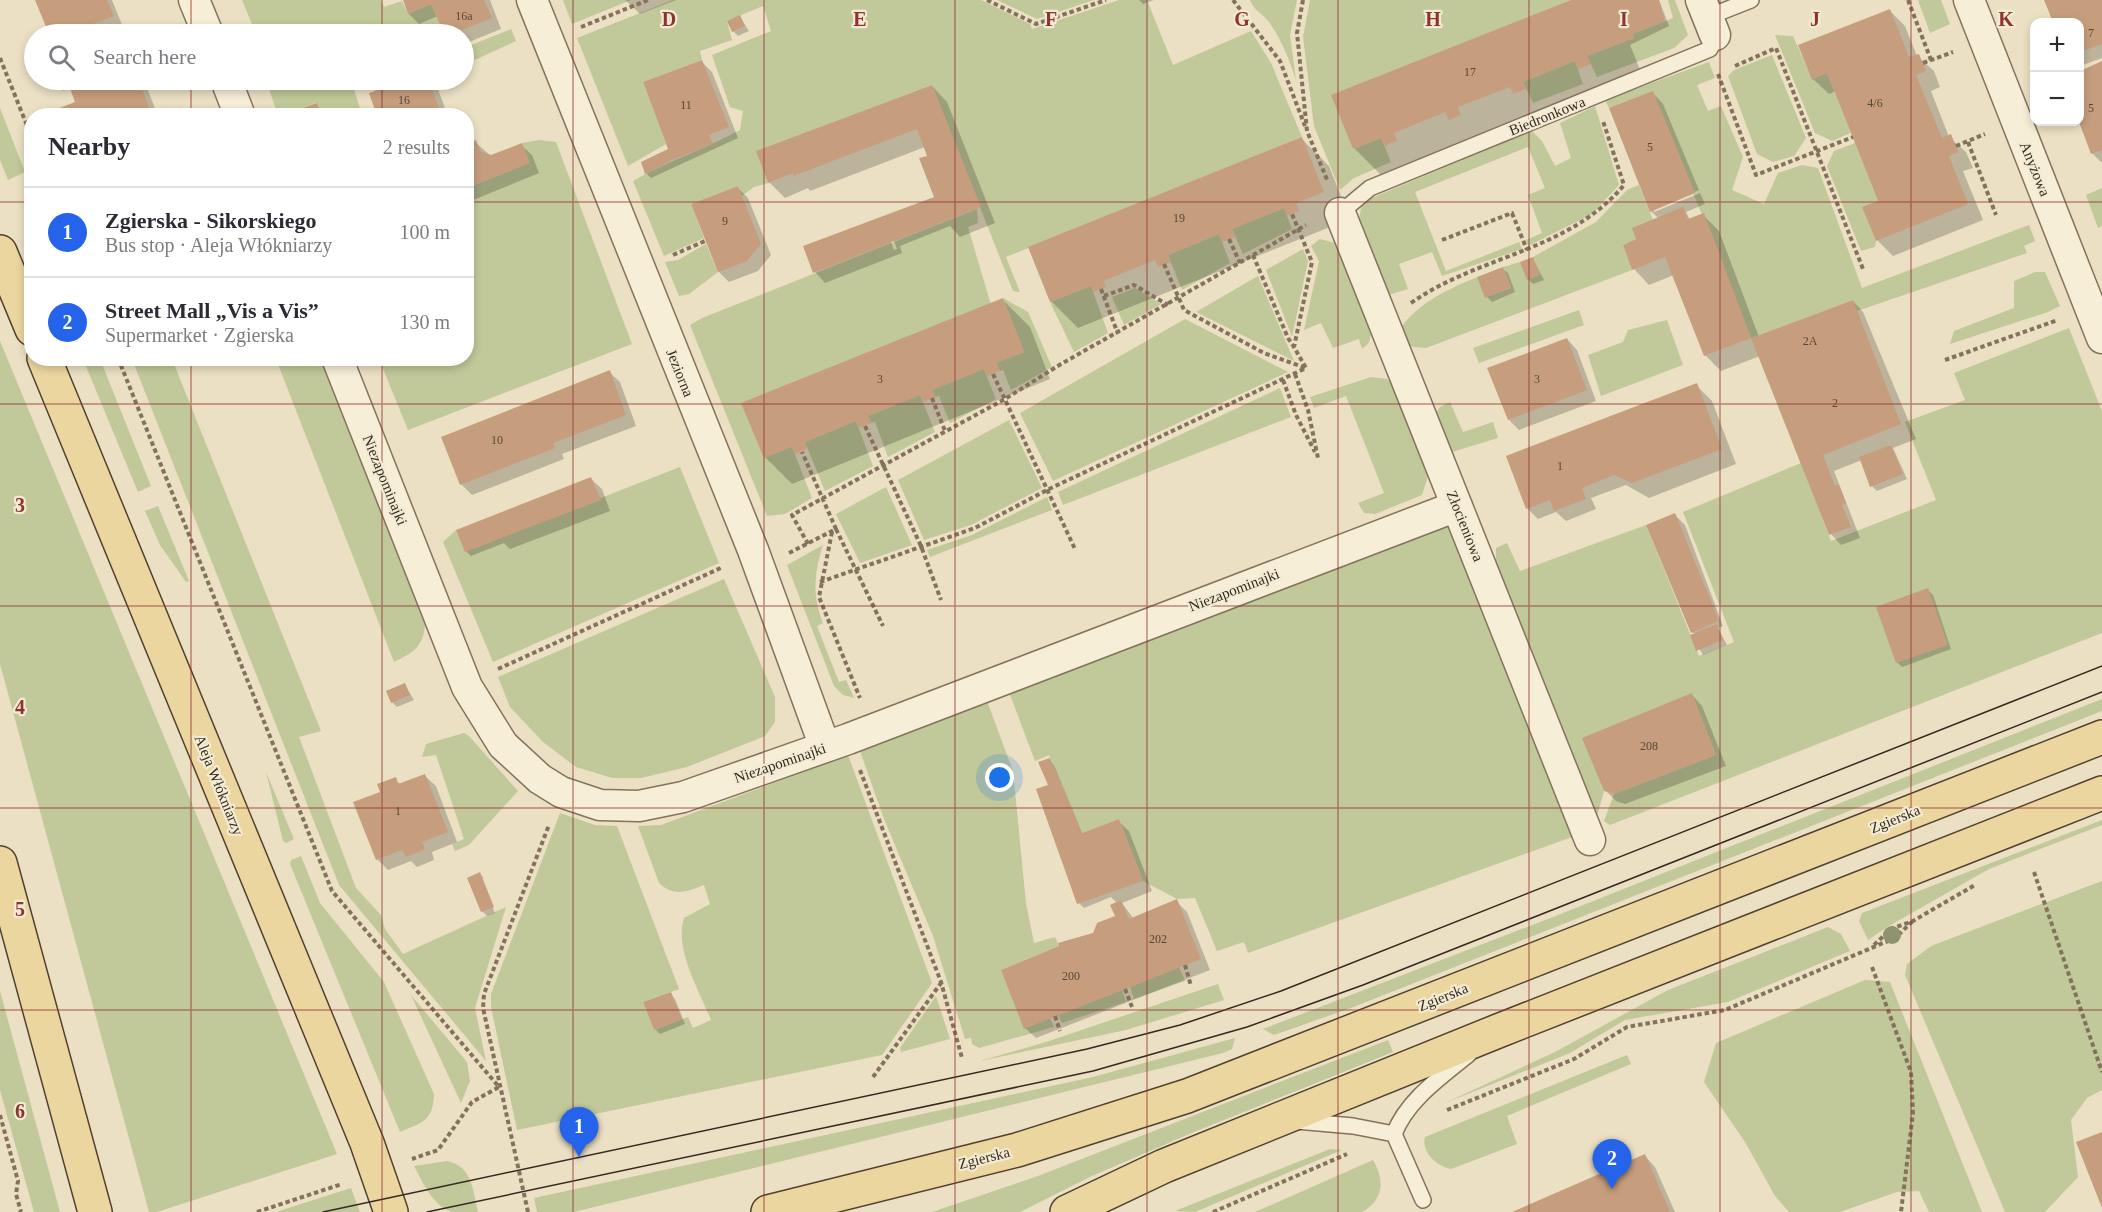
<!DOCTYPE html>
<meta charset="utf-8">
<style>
:root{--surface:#fff;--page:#f7f7f7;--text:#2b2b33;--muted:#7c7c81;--line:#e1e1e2;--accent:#2563eb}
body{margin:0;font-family:"Times New Roman",serif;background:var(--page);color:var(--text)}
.controls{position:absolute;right:18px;top:18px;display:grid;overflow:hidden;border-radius:12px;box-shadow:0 3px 9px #0003}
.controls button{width:54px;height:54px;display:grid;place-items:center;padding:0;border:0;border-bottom:2px solid var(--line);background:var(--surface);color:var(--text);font:30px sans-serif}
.you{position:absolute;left:1000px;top:778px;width:21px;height:21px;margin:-15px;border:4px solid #fff;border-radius:50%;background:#1a73e8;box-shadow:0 0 0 9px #1a73e833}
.badge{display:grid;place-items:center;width:39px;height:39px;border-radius:50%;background:var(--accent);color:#fff;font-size:20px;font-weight:700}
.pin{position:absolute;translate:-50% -50px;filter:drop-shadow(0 2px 3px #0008)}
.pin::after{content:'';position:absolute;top:32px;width:21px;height:18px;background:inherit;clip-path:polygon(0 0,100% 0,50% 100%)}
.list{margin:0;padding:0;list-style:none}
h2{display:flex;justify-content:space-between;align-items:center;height:78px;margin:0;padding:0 24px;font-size:26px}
h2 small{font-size:20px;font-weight:400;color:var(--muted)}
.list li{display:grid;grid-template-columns:39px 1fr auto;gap:18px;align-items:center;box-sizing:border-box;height:90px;padding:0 24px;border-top:2px solid var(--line)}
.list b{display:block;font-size:22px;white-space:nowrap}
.list p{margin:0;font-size:20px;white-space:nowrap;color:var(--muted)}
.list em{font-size:20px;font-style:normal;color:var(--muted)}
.icon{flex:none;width:33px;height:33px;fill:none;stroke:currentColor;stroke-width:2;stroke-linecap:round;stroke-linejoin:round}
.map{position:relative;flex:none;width:2102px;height:1212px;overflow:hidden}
.search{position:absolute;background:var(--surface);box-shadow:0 3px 9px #0003;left:24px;top:24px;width:450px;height:66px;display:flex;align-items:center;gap:15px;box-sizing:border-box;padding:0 21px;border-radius:33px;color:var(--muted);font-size:22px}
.panel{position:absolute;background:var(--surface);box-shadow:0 3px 9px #0003;left:24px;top:108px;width:450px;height:258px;border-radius:24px}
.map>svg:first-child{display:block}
.green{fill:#c1c899}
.shadow{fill:#0003;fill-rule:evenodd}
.building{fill:#c69e7d}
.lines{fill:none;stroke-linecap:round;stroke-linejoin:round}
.lane-casing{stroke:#84735c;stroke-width:18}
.street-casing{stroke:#84735c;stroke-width:33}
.primary-casing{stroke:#524130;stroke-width:36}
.path{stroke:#84735c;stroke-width:4;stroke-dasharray:4.5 3;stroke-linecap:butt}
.lane{stroke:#f6eed7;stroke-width:15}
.street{stroke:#f6eed7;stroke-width:30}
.primary{stroke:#ebd69f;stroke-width:33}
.tram{stroke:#352a1f;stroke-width:1.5}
.tree{fill:#90916e}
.grid{fill:none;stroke:#8f3330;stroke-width:1.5;stroke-opacity:0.55}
.labels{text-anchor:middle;stroke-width:4.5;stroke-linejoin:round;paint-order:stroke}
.number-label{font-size:12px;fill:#594736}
.street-label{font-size:15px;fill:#352a1f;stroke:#f3ebd3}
.grid-label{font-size:20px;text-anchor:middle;font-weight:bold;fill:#8f3330;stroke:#f3ebd3;stroke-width:4.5;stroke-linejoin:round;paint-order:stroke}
</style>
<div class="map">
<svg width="2102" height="1212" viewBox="0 0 2102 1212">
<rect width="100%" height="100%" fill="#ebe0c4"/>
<!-- green -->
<path class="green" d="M242 0H381L384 7 402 1 408 14 431 4 444 34H256Z
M563 0H631L572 24Z
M673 0H981L1030 24 1032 29 1119 0H1147L1173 65 1251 31 1271 63 1302 137 1006 257 1020 292 1013 291 932 85 757 151 768 183 754 187 742 196 738 186 691 204 704 238 664 256 633 181C668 161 705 149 740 130L743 111 730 107 712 55 771 31 763 6 727 21 732 40 700 51 702 60 643 82 666 144 628 166 577 38Z
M997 0H1094L1037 19Z
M1250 0H1297L1290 35 1296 80C1289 59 1282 40 1269 22 1262 13 1254 11 1250 0Z
M1310 0H1571L1332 96 1353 149 1381 138 1391 162 1354 178 1340 190 1314 126 1303 37Z
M1668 0H1675L1688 35 1674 48 1597 77 1587 56 1634 38 1633 34 1673 18Z
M1918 0H1941L1950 24 1930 33Z
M511 29 516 41 464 65V48Z
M1775 35 1793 36 1812 79 1827 73 1851 133 1832 141 1815 133Z
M1772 55 1806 138 1794 156 1773 162 1757 154 1728 76 1734 70Z
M1575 61 1583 84 1533 103 1523 82Z
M1709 62 1715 78 1697 85 1708 111 1721 106 1743 157 1732 190 1764 204 1778 173 1802 165 1818 168 1862 288 2029 225 2035 241 2024 246 2027 253 1857 311 1853 300 1751 338 1653 92 1609 108 1605 100Z
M266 80H373L374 81 354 89 362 115H321L316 103 278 116Z
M1595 106 1619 185 1592 214 1528 246 1526 240 1542 233 1528 195 1545 188 1528 147 1415 192 1446 271 1519 242 1522 249 1442 276 1432 252 1399 264 1408 289 1385 296 1359 220 1361 208 1367 200 1532 131 1542 141 1555 166 1571 158 1560 123Z
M0 108 25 172 8 180 0 160Z
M539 140 556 142 632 344 408 430 379 359 466 358 467 188 529 163 522 143Z
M1855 143 1878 201 1863 208 1876 241 1875 247 1861 251 1827 166 1834 151Z
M1639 185 1653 220 1636 239 1623 245 1632 270 1426 348 1404 346 1400 329C1419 302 1447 290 1477 277L1486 297 1511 288 1503 267 1520 262 1540 275 1533 257 1596 222 1627 190Z
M2102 188V226L2098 228 2086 195Z
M1284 208 1292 229 1243 254 1232 229Z
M977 209 978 223 968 227 991 305 792 447 812 498 785 514 767 516 690 325 702 318Z
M1219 234 1230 263 1182 290 1168 255Z
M1320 239 1335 243 1346 252 1373 326 1369 343 1362 349 1359 339 1333 348 1321 323 1304 330 1319 261 1311 246Z
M706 244 718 272 689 294 679 296 665 262 678 260Z
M1303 249 1308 261 1292 337 1266 270Z
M2035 272H2045L2060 306 2048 312 1950 344 1954 331 2014 308V281Z
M1258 276 1294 361 1196 312Z
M1091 286 1108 333 1074 352 1050 302Z
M1135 288 1161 304 1124 325 1112 297Z
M1003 298 1028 312 1052 367 1011 390 1003 370 1000 371 996 363 1024 352Z
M1579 310 1584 325 1479 363 1473 348Z
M1185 319 1288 372 1053 481 1020 413Z
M1667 320 1683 365 1601 396 1588 355 1623 342 1628 330Z
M2069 328 2102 411V633L1610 825 1604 821 1614 794 1716 755 1692 694 1583 738 1604 791 1596 820 1496 578V548L1507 543 1520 571 1646 525 1699 656 1734 642 1683 512 1801 463 1831 541 1936 500 1905 422 1965 400 1954 373Z
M0 341 337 1154 157 1212H149L0 664Z
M83 359H100L151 486 138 492Z
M132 359H172L321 731 299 737 356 888 381 915 385 929 403 954 506 907 475 1008 486 1061 339 885Z
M276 359H321L425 624C424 646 413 653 394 662Z
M984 369 996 399 950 423 939 396 936 397 932 390Z
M1371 377 1387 379 1400 389 1430 470 1422 495 1375 514 1364 513 1358 503 1384 493 1346 396 1314 408 1310 397Z
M1280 388 1291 417 1063 505 1058 492Z
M920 395 935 432 888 457 875 422 871 423 868 416Z
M1450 402 1463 432 1493 422 1498 438 1449 453 1434 415 1440 407Z
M1009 420 1042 488 971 525 924 540 898 480Z
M856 421 873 466 825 491 805 442Z
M680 467 719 563 493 662 443 542 456 530 465 551Z
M886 487 912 545 860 563 836 514Z
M1047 497 1052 510 930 557 927 550 972 535Z
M158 506 189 581 186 582 160 545 145 511Z
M1446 526 1454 531 1575 836 1248 953 1244 942 1217 951 1195 898 1177 899 1143 881 1119 819 1082 833 1049 755 1035 761 1009 692Z
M823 545C814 574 812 595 823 623L817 626 839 682 846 680 854 698 843 695 834 686 787 565Z
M724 579 775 697V722L765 736 687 767 641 778H612L576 767 543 742 510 707 498 677Z
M2102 699V711L1351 1008 1274 1035 1263 1029 1558 915Z
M987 701 1013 771 1026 903 1034 943 1055 937 1059 946 1001 970 1050 1018 1054 1027 979 1048 972 1044 971 1038 965 1039 933 936 884 819 860 751Z
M464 733 469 736 518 791 469 845 455 851 452 844 464 839 436 755 422 757 426 744Z
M848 755 932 983 882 1055 517 1130 491 1007V994L560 813 595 825 617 826 679 989 643 1002 654 1030 688 1017 693 1028 711 1020C699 990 674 949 684 918L710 904 704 885C687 892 674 897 659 883L638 826 661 825Z
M266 772 294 839 286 843 283 841Z
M2102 820V825L1989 869 1889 926 1868 940 1859 921 1862 913Z
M301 856 320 903 384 982 434 1094C433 1121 423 1122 400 1132L290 864 291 860Z
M2102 881V1090L2087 1098 2071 1120 2078 1177 2045 1212H2005L1905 975 1907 964 1931 946Z
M1828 927 1841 934 1850 951 1728 1002 1625 1020 1570 1053 1445 1103 1555 1052 1668 990Z
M1179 967 1185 981 1134 999 1130 987Z
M1865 980 1890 982 1982 1212H1929L1919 1191 1897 1192 1840 1212H1789L1775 1196 1745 1142 1704 1082 1716 1043Z
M1218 984 1224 1000 1126 1030 980 1061 1046 1042Z
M1122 990 1126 1002 1062 1023 1058 1015Z
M0 991 60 1212H34L0 1090Z
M411 995 467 1062 470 1081 461 1103Z
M936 996 950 1039 901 1052 900 1048Z
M1235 1038 1232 1049 1223 1053 574 1212H537L534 1198 1093 1077Z
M1388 1040 1393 1052 1194 1132 1092 1176 1020 1212H932L1038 1176Z
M1627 1055 1631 1064 1507 1116 1517 1144 1451 1169C1437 1166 1421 1153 1425 1137Z
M1330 1149 1342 1150 1195 1212 1175 1211Z
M1373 1160C1385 1180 1384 1200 1362 1212H1255Z
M447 1161C472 1166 473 1190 478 1212 470 1212 461 1212 454 1212 434 1209 422 1181 414 1166Z
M351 1188 360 1212H276Z"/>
<!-- shadow -->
<path class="shadow" d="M37 0H112L123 27 104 34H50Z
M407 0H490L501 29 464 44V34H445L438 16 419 24 409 14 404 1Z
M625 0H676L640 14Z
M1139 0H1154L1143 4Z
M1576 0H1659L1669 26 1630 45 1641 72 1381 175 1354 148Z
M2046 0H2102V58L2080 66V22H2054Z
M1890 11 1905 26 1917 56 1934 71 1940 87 1931 91 1949 137 1966 152 1973 168 1963 171 1983 220 1893 256 1877 240 1880 202 1836 91 1829 94 1813 79Z
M740 17 749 31 738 36 733 31Z
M702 62 712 72 738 138 651 178 646 173 669 150Z
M2102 63V163L2093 154 2080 121V72Z
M56 80H144L158 116H43L79 109 71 88 63 91Z
M375 80H396L380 85Z
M410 80H431L436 84 448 116H379L371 94Z
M932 86 947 102 995 223 960 237 950 226 900 246 902 253 825 283 815 272 805 247 936 198 921 159 929 156 925 147 810 191 808 188 785 198 769 182 758 152ZM886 228H889L897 249 894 250Z
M1653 93 1663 104 1699 190 1654 209V212L1700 193 1705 204 1686 212 1690 220 1703 215 1719 231 1759 337 1853 301 1863 312 1916 439 1893 448 1907 479 1877 491 1872 486 1862 460 1834 471 1860 538 1841 545 1831 534 1760 356 1721 371 1705 355 1674 275 1649 285 1634 269 1639 240 1659 219 1651 211Z
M316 104 323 116H286Z
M1302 139 1329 166 1350 219 1078 328 1051 301Z
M475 142 492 157 521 145 532 155 539 173 466 203V145Z
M738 188 748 198 771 255 758 271 729 282 719 272Z
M1533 259 1544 280 1533 284 1528 279Z
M1503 269 1508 273 1515 292 1492 302 1487 297Z
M1003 300 1030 327 1050 379 792 484 765 457Z
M1567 339 1577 350 1596 401 1519 430 1509 420Z
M609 372 620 382 636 426 562 454 564 459 472 495 461 484Z
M1696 385 1712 401 1736 464 1649 498 1626 485 1591 498 1596 509 1566 521 1556 512 1538 519 1527 508Z
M591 479 602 489 610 511 510 549 504 543 471 556 466 551Z
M1675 515 1685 525 1723 626 1718 628 1727 645 1703 655 1692 636 1695 634 1692 632Z
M1928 590 1933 595 1951 649 1902 667 1897 662Z
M405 685 414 700 397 707 392 702Z
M1692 695 1702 706 1726 766 1625 804 1616 801 1605 790Z
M1049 760 1054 765 1083 835 1118 821 1129 831 1152 891 1122 903 1133 918 1176 901 1187 912 1210 970 1036 1038 1025 1028 1094 935 1116 917 1117 903 1111 897 1084 908 1079 903 1050 786Z
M425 776 436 786 457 842 432 852 434 860 417 867 411 861 388 870 377 859 382 792 395 779 401 785Z
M480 874 484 878H481L495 913 487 916 482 911Z
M670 994 675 999 685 1024 660 1034 655 1029Z
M1645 1156 1655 1167 1675 1212H1515Z"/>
<!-- building -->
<path class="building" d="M35 0H107L114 16 68 34H49Z
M403 0H484L492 18 452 34H444L431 4 408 14Z
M1571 0H1659L1665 21 1633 34 1634 38 1587 56 1591 64 1578 69 1575 61 1523 82 1526 89 1513 94 1510 87 1458 107 1461 115 1449 120 1445 112 1394 133 1397 141 1390 143 1385 146 1381 138 1353 149 1331 95Z
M2044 0H2102V44L2080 52V22H2053Z
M1890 9 1909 57 1919 54 1926 71 1916 75 1942 138 1951 134 1958 152 1949 156 1968 204 1876 241 1862 207 1878 201 1851 133 1827 73 1812 80 1798 45Z
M740 15 745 26 732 32 727 21Z
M702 60 729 127 709 135 713 144 672 160 645 174 641 162 668 149 643 82Z
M2102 61V150L2091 154 2079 122 2080 71Z
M54 80H139L152 116H39L75 102 68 83 57 87Z
M405 80H428L439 107 416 116H377L369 93Z
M932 85 981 207 813 273 803 246 934 197 919 158 927 156 917 129 793 176V173L768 183 756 151Z
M1653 91 1695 193 1650 212 1609 108Z
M317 103 321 116H282V115Z
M1302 137 1324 192 1296 203 1299 211 1287 216 1284 208 1232 229 1235 237 1222 242 1219 234 1168 255 1171 262 1158 267 1155 260 1103 281 1106 287 1101 289 1093 292 1091 286 1050 302 1028 247Z
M476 140 480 151 491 155 522 143 530 163 466 188V144Z
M738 186 761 244 747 261 718 272 691 204Z
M1683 207 1688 219 1704 213 1751 338 1704 356 1665 257 1632 270 1623 245 1636 239 1632 228Z
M1533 257 1540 275 1527 280 1520 262Z
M1503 267 1511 287 1485 298 1477 277Z
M1003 298 1024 352 996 363 1000 371 987 376 984 369 932 390 936 397 923 402 920 395 868 416 871 423 859 428 856 421 805 442 807 449 795 454 792 447 764 458 741 403Z
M1853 300 1901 424 1823 455 1835 486 1839 485 1846 503 1842 505 1851 527 1829 535 1751 338Z
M1567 338 1587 390 1508 420 1487 368Z
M610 370 626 415 553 443 555 448 460 485 441 437Z
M1697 383 1722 449 1632 483 1614 475 1582 488 1586 499 1554 511 1550 500 1526 509 1506 456Z
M1891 445 1903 474 1870 487 1859 457Z
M591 477 601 500 465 552 456 530Z
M1675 513 1719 621 1691 633 1646 525Z
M1928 588 1948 645 1896 663 1876 607Z
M1717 624 1723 640 1696 651 1690 635Z
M405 683 410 695 391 703 386 691Z
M1692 693 1716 755 1614 794 1604 791 1582 738Z
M1050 758 1082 833 1119 819 1143 881 1077 904 1036 789 1048 785 1038 762Z
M425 774 448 832 422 842 425 849 406 857 402 850 376 860 353 802 380 792 377 784 396 777 398 784Z
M480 872 494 907 481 912 467 878Z
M1177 899 1201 959 1024 1029 1001 970 1059 946 1058 943 1093 933 1097 923 1115 916 1110 905 1121 900 1129 919Z
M671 992 682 1019 654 1030 643 1002Z
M2102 1132V1208L2076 1142Z
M1645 1154 1670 1212H1512Z"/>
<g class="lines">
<!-- lane casing -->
<g class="lane-casing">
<path id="lane" d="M1708 17 1751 0
M1340 213 1370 188 1710 49 1715 35
M1296 1121 1353 1126 1394 1134
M1423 1200 1394 1134C1407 1100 1441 1077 1469 1054"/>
</g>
<!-- street casing -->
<g class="street-casing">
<path id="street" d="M194 0 208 34
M532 0 753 550 825 747
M1701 0 1715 35
M1969 0 2102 338
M226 80 240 116
M1340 213 1590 840
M337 358 467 687 503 745 540 779 561 792 600 805 639 806 683 797 848 739 1457 506"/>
</g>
<!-- primary casing -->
<g class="primary-casing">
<path id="primary" d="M0 252 32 329
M44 358 367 1143 391 1212
M0 863 95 1212
M768 1212 1017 1150 1187 1096 2102 737
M1067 1212 1164 1166 1498 1031 2102 793"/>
</g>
<!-- path -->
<path class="path" d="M987 0 1036 24 1106 0
M1233 0 1280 61 1305 126
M1303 0 1297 33 1307 131 1328 182
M1908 0 1931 60
M581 27 648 0
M0 58 32 138
M1923 63 1953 52
M1735 66 1776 48 1863 269
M1718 74 1756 175 1853 137
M1968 142 1996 215
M1956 146 1985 134
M1229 239 1240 263
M1442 240 1512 213 1527 250
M673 255 705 241
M1253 255 1288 338 1294 347
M1164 264 1184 310 1264 353 1306 368
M1101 289 1118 334
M1104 296 1134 285 1168 305
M1411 303C1479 255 1568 252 1624 185L1603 121
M118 358 332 891 499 1087 472 1102 438 1150 412 1159
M1945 360 2058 320
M993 374 1075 549
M1295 374 1308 410 1318 458
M1283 380 1296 415 1315 452
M932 398 945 431
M865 426 921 546 941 600
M836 529 883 626
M832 532 819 597 860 698
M808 544 792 515 1005 399 1061 364 1306 225
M789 553 836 529 802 452
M820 582 975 528 1049 489 1306 368 1294 347 1312 262 1292 214
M498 669 723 567
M860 770 941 982 962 1058
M2034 872 2102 1072
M1874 945 1891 929 1913 921 1975 885
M1185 965 1191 986
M1872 967 1911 1072 1913 1113 1901 1212
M1125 989 1132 1007
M1055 1016 1060 1031
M873 1077 941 983
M1447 1110 1574 1059 1627 1027 1725 1010 1895 938 1913 921
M0 1115 18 1181 16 1194 21 1212
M257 1212 342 1184
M528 1212 483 1008 484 994 549 825
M1213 1212 1347 1154"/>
<!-- lane -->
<use href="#lane" class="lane"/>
<!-- street -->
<use href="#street" class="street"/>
<!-- primary -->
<use href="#primary" class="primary"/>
<!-- tram -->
<path class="tram" d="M323 1212 1087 1049 1180 1025 1281 991 2102 666
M427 1212 1093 1071 1247 1027 1363 985 2102 692"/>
</g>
<!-- trees -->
<circle class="tree" cx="1892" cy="935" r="9"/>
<!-- grid -->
<path class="grid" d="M191 0V34M382 0V34M573 0V1212M764 0V1212M955 0V1212M1147 0V1212M1338 0V1212M1529 0V1212M1720 0V1212M1911 0V1212M191 80V116M382 80V116M0 202H32M466 202H2102M191 358V1212M382 358V1212M0 404H2102M0 606H2102M0 808H2102M0 1010H2102"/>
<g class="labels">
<!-- number labels -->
<g class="number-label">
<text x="464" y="20">16a</text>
<text x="2091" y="37">7</text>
<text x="1470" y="76">17</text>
<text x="404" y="104">16</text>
<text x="1875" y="107">4/6</text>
<text x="686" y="109">11</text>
<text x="2091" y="112">5</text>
<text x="1650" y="151">5</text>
<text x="1179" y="222">19</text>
<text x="725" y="225">9</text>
<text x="1810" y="345">2A</text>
<text x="880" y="383">3</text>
<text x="1537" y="383">3</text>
<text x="1835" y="407">2</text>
<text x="497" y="444">10</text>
<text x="1560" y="470">1</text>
<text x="1649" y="750">208</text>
<text x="398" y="815">1</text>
<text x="1158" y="943">202</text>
<text x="1071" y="980">200</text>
</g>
<!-- street labels -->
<g class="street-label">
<text transform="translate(1547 116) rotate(-22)" y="5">Biedronkowa</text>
<text transform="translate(2035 169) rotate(68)" y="5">Anyżowa</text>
<text transform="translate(680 373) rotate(68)" y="5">Jeziorna</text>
<text transform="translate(385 480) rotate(68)" y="5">Niezapominajki</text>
<text transform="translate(1465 526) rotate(68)" y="5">Złocieniowa</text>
<text transform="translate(1234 590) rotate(-21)" y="5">Niezapominajki</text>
<text transform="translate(780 763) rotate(-19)" y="5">Niezapominajki</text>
<text transform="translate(219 785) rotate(68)" y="5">Aleja Włókniarzy</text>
<text transform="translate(1895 819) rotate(-22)" y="5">Zgierska</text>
<text transform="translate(1443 997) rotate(-22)" y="5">Zgierska</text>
<text transform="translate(984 1158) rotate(-14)" y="5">Zgierska</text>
</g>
</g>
<g class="grid-label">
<text x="669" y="26">D</text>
<text x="860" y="26">E</text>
<text x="1051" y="26">F</text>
<text x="1242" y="26">G</text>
<text x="1433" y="26">H</text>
<text x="1624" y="26">I</text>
<text x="1815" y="26">J</text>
<text x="2006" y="26">K</text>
<text x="20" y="512">3</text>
<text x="20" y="714">4</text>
<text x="20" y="916">5</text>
<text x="20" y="1118">6</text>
</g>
</svg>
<div class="controls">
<button>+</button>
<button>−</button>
</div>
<div class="you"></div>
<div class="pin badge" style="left:579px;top:1157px">1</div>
<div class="pin badge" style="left:1612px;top:1189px">2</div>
<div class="search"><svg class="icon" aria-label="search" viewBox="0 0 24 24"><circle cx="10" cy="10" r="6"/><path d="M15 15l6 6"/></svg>Search here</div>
<section class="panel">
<h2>Nearby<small>2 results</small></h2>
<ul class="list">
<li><span class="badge">1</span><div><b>Zgierska - Sikorskiego</b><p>Bus stop · Aleja Włókniarzy</p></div><em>100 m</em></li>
<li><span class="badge">2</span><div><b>Street Mall „Vis a Vis”</b><p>Supermarket · Zgierska</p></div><em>130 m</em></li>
</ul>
</section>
</div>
